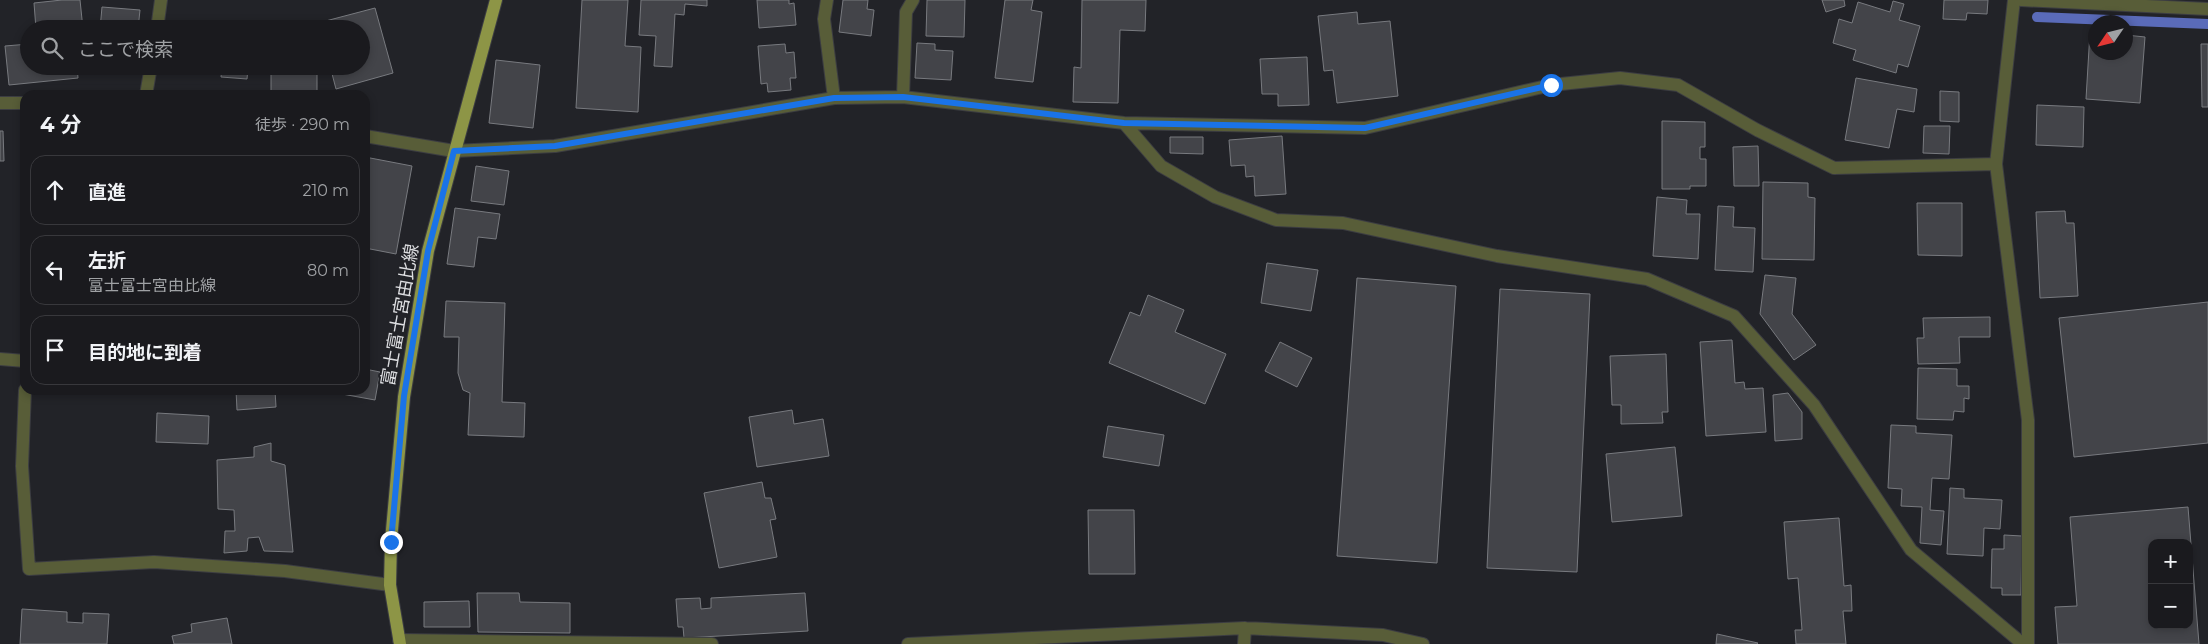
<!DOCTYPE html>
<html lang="ja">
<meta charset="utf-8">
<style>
:root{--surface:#1a1a1e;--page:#232327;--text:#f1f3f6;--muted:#9fa1a4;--line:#38383c}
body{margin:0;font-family:Montserrat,"Noto Sans JP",sans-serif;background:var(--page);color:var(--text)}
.controls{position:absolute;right:15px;bottom:15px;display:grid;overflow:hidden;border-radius:10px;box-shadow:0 2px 8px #0003}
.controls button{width:45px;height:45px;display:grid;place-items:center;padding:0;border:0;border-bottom:1px solid var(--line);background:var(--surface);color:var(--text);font:25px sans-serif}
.compass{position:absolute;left:2088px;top:15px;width:45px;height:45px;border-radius:50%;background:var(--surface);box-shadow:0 2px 8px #0003;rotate:235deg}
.stop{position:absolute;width:15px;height:15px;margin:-11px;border:4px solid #1a73e8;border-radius:50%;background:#fff}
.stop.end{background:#1a73e8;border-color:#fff;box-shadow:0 1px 5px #0008}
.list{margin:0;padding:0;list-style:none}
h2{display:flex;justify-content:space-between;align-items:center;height:65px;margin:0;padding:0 20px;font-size:21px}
h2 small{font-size:16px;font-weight:400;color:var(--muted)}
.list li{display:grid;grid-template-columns:32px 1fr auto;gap:15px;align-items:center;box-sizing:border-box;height:70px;margin:0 10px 10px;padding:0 10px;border:1px solid var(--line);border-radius:15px}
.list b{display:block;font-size:19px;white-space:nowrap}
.list p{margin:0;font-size:16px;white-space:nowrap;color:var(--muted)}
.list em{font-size:16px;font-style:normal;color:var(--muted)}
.icon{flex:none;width:28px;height:28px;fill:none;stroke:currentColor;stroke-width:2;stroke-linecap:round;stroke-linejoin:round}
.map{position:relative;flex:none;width:2208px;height:644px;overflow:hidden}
.search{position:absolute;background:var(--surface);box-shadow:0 2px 8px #0003;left:20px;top:20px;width:350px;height:55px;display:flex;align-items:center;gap:12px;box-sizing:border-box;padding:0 18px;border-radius:28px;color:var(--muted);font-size:19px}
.panel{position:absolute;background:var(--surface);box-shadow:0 2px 8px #0003;left:20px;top:90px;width:350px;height:305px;border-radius:15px}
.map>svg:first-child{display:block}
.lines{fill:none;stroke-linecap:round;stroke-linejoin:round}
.stream{stroke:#5a6bb9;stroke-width:10}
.building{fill:#434449;stroke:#787a7f;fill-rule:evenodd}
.minor-casing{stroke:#3c3d42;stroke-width:14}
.major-casing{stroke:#3c3d42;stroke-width:14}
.minor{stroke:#585d38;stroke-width:12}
.major{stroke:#8d9546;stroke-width:12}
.route{stroke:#1a73e8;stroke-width:6}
.labels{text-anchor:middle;stroke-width:4;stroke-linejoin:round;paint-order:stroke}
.street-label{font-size:18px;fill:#dddee1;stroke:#222328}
</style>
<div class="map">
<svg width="2208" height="644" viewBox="0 0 2208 644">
<rect width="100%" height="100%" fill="#222328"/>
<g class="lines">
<!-- stream -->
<path class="stream" d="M2037 17 2208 24"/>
</g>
<!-- building -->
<path class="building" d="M62 0H80L83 29H36L34 3Z
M582 0H628L625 46 641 47 638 112 576 108Z
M641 0H707V6L685 4 684 15 675 14 672 67 654 66 656 36 639 35Z
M757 0H789V4L794 3 796 25 759 28Z
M843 0H868L867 9 874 10 871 36 839 32Z
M927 0H965L964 37 926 36Z
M1005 0H1033L1031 10 1042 12 1033 82 995 78Z
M1082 0H1146L1145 31 1120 30 1118 103 1073 102 1074 67 1081 68Z
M1822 0H1844L1845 6 1826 12Z
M1944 0H1988L1987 14 1967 13 1966 20 1943 19Z
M1893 1 1904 4 1899 20 1920 26 1908 67 1898 64 1896 73 1853 60 1856 50 1833 43 1839 19 1852 23 1858 2 1890 12Z
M102 7 140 10 138 29H100Z
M375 8 393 73 336 89 330 66H361V29H319L318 23Z
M1357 12 1358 24 1390 21 1398 96 1337 103 1333 70 1324 71 1318 16Z
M181 21 215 23 214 29H181Z
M226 21 250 23 249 29H225Z
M2090 32 2096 33V52H2126V35L2145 37 2140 103 2086 99Z
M917 43 935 44V50L953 51 951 80 915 78Z
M29 44V66H77L78 78 9 85 5 46Z
M785 44 786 53 794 52 796 78H790L791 90 768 92 767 83 761 84 758 46Z
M2201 44H2208V107H2202Z
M1307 57 1309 105 1278 106V94H1262L1260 59Z
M496 60 540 65 533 128 489 123Z
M222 66H257L256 69 248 68 247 79 221 77Z
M271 66H307V69H317V95H271Z
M1856 78 1917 89 1914 112 1897 109 1889 148 1845 140Z
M1940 91 1959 92V122L1940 121Z
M2037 105 2084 107 2083 147 2036 145Z
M1662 121 1705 122V147H1700V159H1706V186H1690V189H1662Z
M1924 126H1950L1949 154 1923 153Z
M0 131H3L4 161H0Z
M1282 136 1286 194 1255 196 1254 176 1246 177 1245 165 1231 166 1229 140Z
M1170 137H1203V154L1170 153Z
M1758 146 1759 186H1734L1733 147Z
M365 157 412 166 396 254 365 248Z
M476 166 509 171 504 205 471 201Z
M1763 182 1808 183V197L1815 198 1814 260 1762 259Z
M1657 197 1687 200 1686 214H1700L1698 259 1653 256Z
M1917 203H1962V256L1918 255Z
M1718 206 1734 207 1733 227 1755 228 1753 272 1715 270Z
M455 208 500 214 496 239 478 237 474 267 447 264Z
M2065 211 2066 223H2074L2078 296 2040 298 2036 212Z
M1267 263 1318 270 1311 311 1261 303Z
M1765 275 1796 278 1792 314 1816 345 1794 360 1760 314Z
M1357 278 1456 286 1437 563 1337 556Z
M1500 289 1590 294 1577 572 1487 568Z
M1148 295 1184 310 1175 332 1226 354 1205 404 1109 363 1130 312 1140 316Z
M446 301 505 303 502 402 525 403 524 437 468 435 470 393 463 390 458 373 459 337H444Z
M2208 302V443L2074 457 2059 318Z
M1990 317V337H1959L1960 363 1918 364 1917 338H1924L1923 318Z
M1732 340 1735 383 1744 382 1745 389 1763 388 1766 432 1706 436 1700 342Z
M1280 342 1312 358 1297 387 1265 371Z
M365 350 368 351 365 368Z
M1666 354 1668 412H1662L1663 423 1621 424V405H1612L1610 356Z
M1918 368 1957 369V386H1969V399L1964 398V412L1954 411 1953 420 1917 419Z
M365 369 380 372 375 400 331 392V390H365Z
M236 390H275L276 407 237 410Z
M1788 393 1802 412V439L1775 441 1773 395Z
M792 410 794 424 823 419 829 456 757 467 749 417Z
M157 413 209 416 208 444 156 442Z
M1891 425 1916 426V433L1952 435 1949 479 1932 478 1930 510 1944 511 1941 545 1920 543 1922 507 1901 506 1902 489 1888 488Z
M1108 426 1164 435 1159 466 1103 457Z
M271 443V461L285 465 293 552 264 551 259 537 248 538 247 551 224 553 225 531H235L234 510 218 509 217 460 254 457V447Z
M1675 447 1682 516 1612 522 1606 454Z
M762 482 765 498H771L776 519 770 520 777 557 719 568 704 493Z
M1950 488 1964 489V498L2002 500 2000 529 1984 528 1983 556 1947 554Z
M2188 507 2199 644H2058L2055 607 2077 606 2070 517ZM2152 543H2189V625H2152Z
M1088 510H1134L1135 574H1089Z
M1839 518 1844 586 1851 585 1852 611H1843L1846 644H1796L1795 630H1802L1798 578 1788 579 1784 522Z
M2004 535 2022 536 2021 595H2002V588H1991L1992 549H2004Z
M477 593H519L520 602 570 603V633L478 632Z
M805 593 808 631 684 638 683 627H678L676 599 700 598 701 609 711 608V598Z
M469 601 470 627H424V602Z
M22 609 67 612V622L83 623V613L109 614 107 644H20Z
M227 618 232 644H174L172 636 192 632 191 624Z
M1717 634 1758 643 1757 644H1716Z"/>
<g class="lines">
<!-- minor casing -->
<g class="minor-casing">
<path id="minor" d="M827 0 824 19 834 98
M2014 0 1996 164 2028 420V644
M2021 0 2208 9
M157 29 161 0
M146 95 151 66
M903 97 906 12 913 0
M0 103H25
M1124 123 1161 166 1215 197 1276 220 1343 223 1497 256 1647 279 1734 316 1814 405 1911 550 2023 644
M365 136 454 151 555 146 834 98 903 97 1124 123 1365 128 1551 85 1620 78 1678 85 1757 130 1834 168 1996 164
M0 359 25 361
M25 390 22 466 29 569 154 562 285 571 390 585
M399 640 712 644
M908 644 1245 628 1383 635 1423 644
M1244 644 1245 628"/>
</g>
<!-- major casing -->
<g class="major-casing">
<path id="major" d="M400 644 390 585 391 541 404 397 428 251 496 0"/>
</g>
<!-- minor -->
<use href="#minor" class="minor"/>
<!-- major -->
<use href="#major" class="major"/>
</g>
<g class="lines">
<!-- route -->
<path class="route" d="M391 542 404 396 428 251 454 151 555 146 834 98 903 97 1124 123 1365 128 1551 85"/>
</g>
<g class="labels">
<!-- street labels -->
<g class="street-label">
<text transform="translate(400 315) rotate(-80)" y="6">富士富士宮由比線</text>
</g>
</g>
</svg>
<div class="controls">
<button>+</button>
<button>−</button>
</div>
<svg class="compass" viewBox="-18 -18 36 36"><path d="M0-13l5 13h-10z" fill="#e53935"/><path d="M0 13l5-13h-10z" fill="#9fa1a4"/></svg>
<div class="stop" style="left:1551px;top:85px"></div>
<div class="stop end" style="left:391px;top:542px"></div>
<div class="search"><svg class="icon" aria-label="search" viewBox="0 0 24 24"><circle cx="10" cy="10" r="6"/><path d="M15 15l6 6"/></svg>ここで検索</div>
<section class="panel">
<h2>4 分<small>徒歩 · 290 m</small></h2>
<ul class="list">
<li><svg class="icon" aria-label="ahead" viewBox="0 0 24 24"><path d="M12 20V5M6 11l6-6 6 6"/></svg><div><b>直進</b></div><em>210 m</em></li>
<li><svg class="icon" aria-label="left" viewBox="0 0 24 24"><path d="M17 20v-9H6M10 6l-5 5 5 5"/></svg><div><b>左折</b><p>富士富士宮由比線</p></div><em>80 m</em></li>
<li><svg class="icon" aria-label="arrive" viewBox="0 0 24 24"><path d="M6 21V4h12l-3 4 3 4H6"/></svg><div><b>目的地に到着</b></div></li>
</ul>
</section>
</div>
